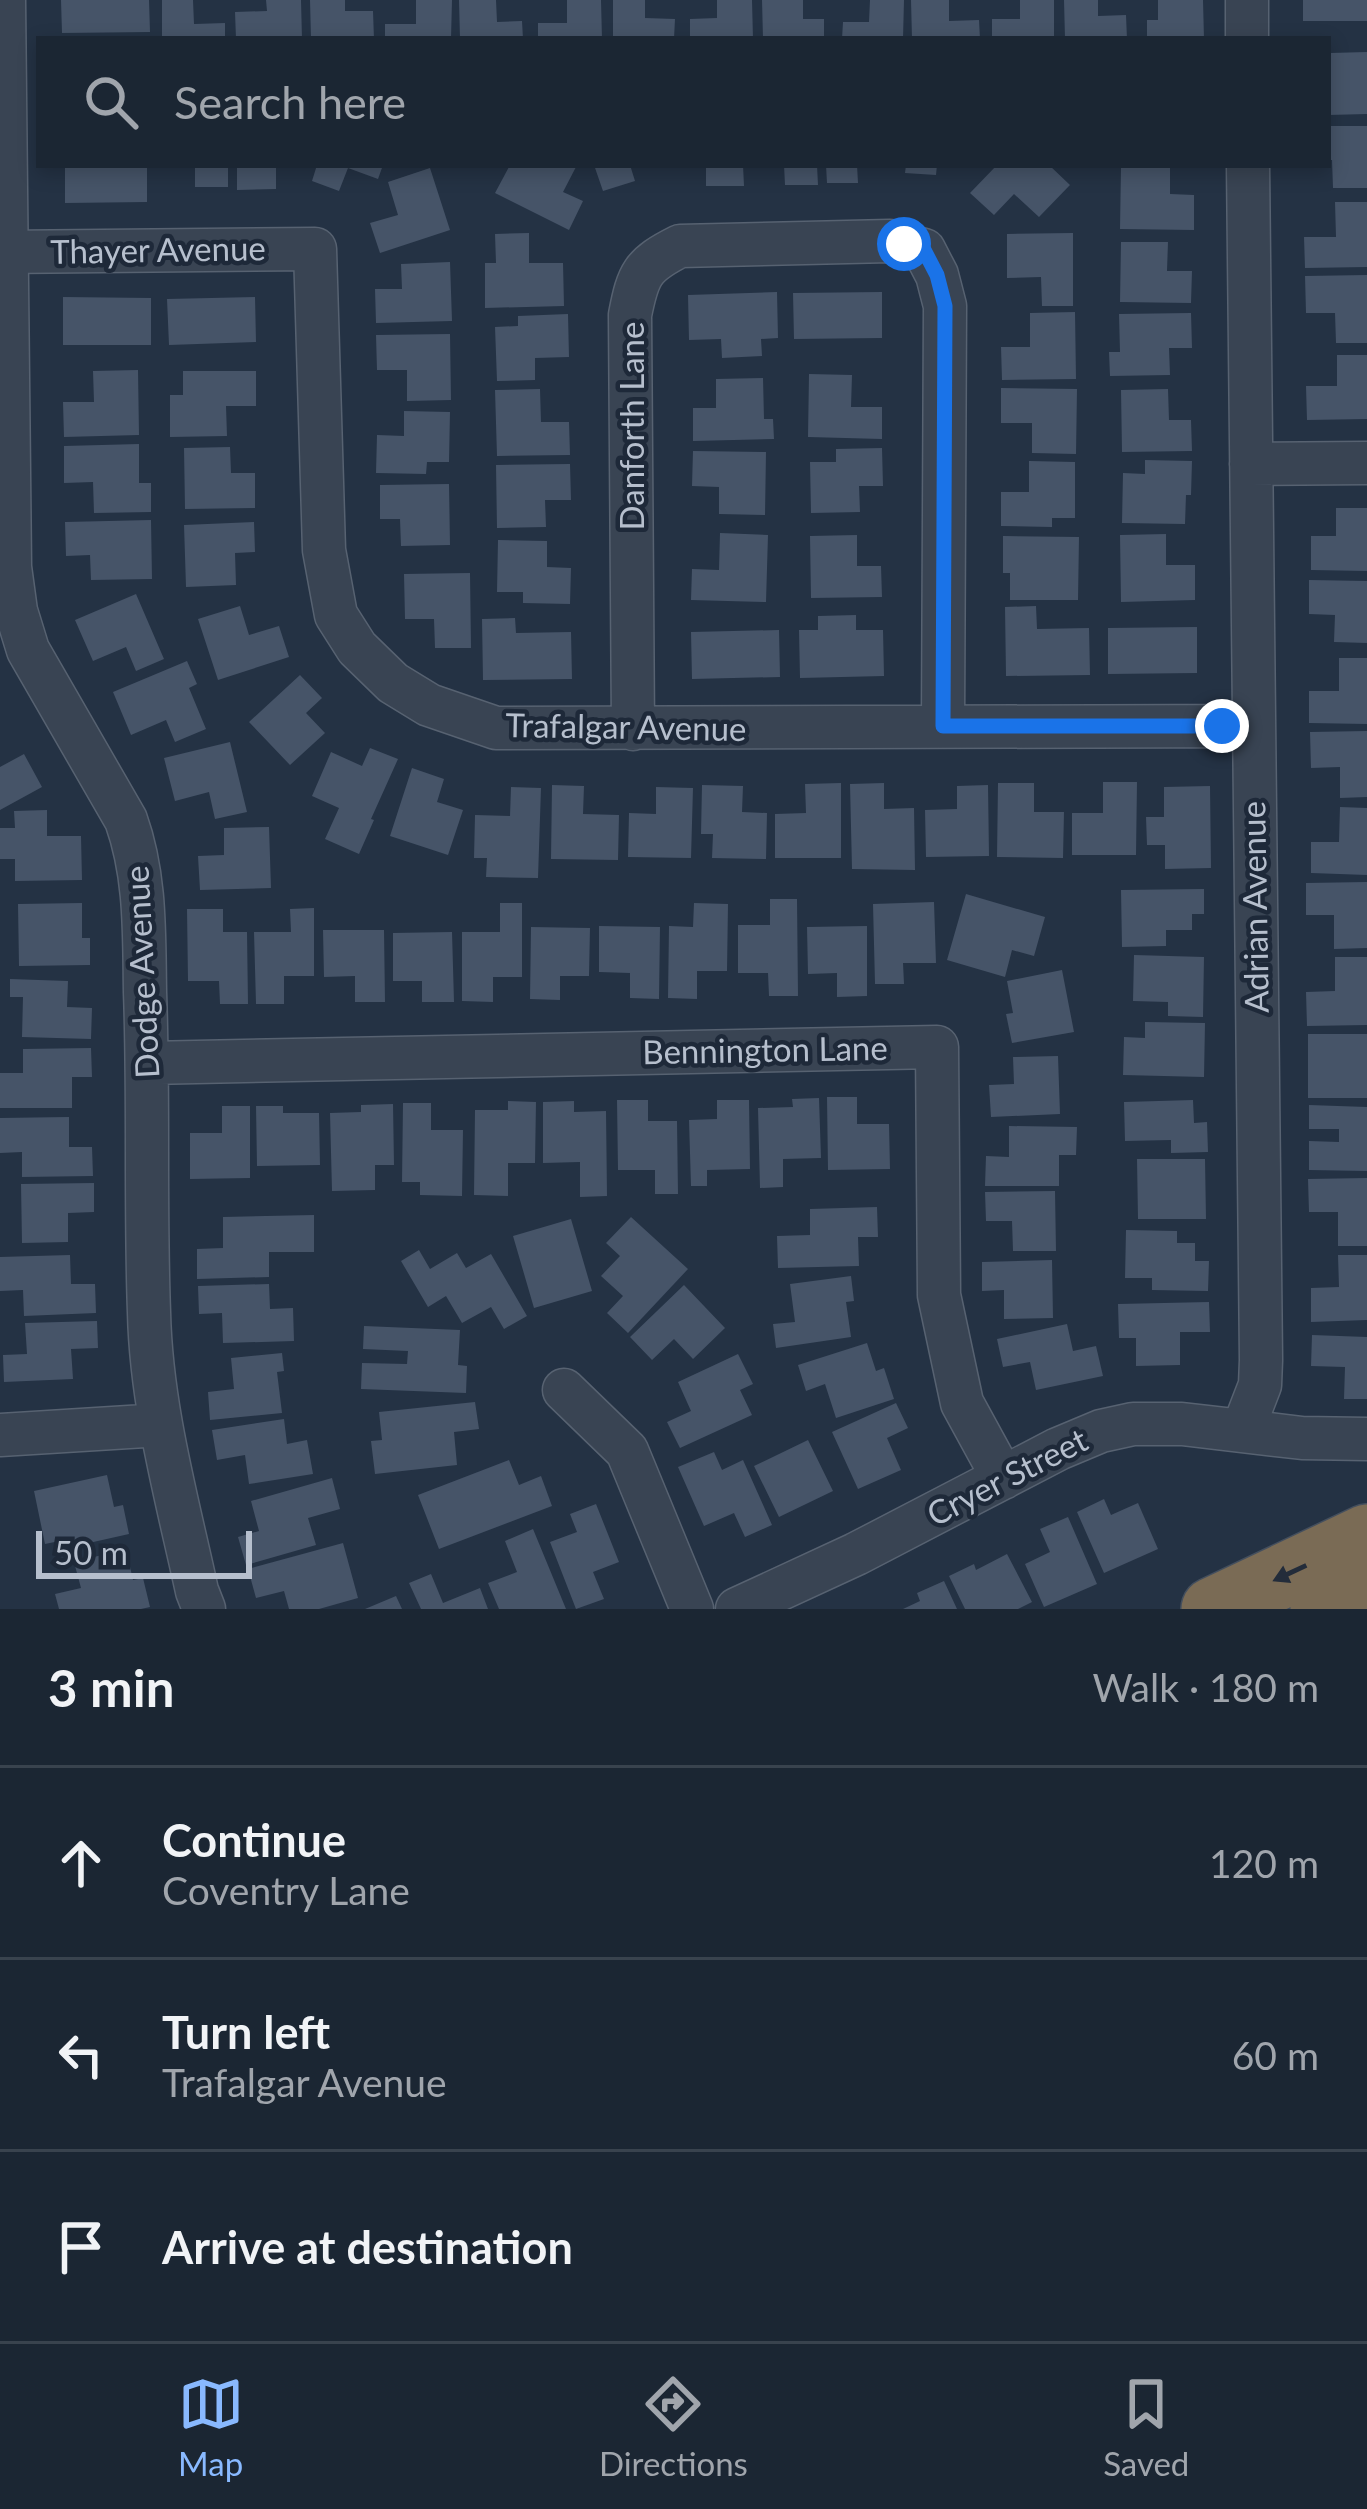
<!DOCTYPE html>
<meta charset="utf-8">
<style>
:root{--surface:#1b2633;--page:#28323f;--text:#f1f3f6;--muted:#a0a5ac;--line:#39434e;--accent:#89b9ff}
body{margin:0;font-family:Lato,sans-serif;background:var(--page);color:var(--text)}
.scale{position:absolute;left:36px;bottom:30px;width:216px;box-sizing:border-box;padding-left:12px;border:6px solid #b6bfcd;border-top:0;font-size:33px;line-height:42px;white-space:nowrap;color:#b6bfcd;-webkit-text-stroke:9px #1e2939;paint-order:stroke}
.stop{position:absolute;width:36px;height:36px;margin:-27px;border:9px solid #1a73e8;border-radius:50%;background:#fff}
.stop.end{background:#1a73e8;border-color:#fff;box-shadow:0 3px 12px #0008}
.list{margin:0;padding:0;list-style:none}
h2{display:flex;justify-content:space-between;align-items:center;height:156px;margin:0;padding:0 48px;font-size:51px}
h2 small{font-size:39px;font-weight:400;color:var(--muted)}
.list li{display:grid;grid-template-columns:78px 1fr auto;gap:36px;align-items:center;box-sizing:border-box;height:192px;padding:0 48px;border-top:3px solid var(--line)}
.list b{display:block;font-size:45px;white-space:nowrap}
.list p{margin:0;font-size:39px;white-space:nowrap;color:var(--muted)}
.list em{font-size:39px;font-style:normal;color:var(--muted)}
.icon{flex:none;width:66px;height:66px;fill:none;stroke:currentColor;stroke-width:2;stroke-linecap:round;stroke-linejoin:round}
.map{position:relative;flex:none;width:1367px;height:1609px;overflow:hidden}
.search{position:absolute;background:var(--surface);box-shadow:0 6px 18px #0003;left:36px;right:36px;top:36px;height:132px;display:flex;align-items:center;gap:30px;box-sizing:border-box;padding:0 42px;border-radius:0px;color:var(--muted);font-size:45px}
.sheet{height:732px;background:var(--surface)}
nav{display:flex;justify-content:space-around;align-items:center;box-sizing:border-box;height:168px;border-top:3px solid var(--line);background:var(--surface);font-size:33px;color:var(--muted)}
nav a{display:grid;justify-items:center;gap:6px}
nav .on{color:var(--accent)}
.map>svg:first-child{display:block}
.building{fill:#465468}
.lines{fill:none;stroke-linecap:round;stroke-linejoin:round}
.minor-casing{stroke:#576271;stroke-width:45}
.highway-casing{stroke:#444f5e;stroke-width:66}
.minor{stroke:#394453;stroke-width:42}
.highway{stroke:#7a6b55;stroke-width:63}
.oneway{fill:#232c3a}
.route{stroke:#1a73e8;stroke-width:15}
.labels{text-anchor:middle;stroke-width:9;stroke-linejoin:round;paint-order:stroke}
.street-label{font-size:33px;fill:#b6bfcd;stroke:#1e2939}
</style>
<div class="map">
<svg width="1367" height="1609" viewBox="0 0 1367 1609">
<rect width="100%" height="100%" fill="#243244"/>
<!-- building -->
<path class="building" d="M61 0H149L150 32 62 33Z
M162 0H193L194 24 225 23V39H162Z
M266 0H301L302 39H236L235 12 267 11Z
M310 0H345V11H373L374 39H311Z
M416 0H452L451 39H385V24H416Z
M459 0H496L497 22 522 21 523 39H460Z
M567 0H601L602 39H538V23H567Z
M613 0H645V18L675 19 674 39H613Z
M717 0H752L753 39H690V19L717 18Z
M762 0H803V19H824V39H763Z
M870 0H904L903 39H842L843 22H869Z
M911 0H949V21L979 20 980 39H912Z
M1020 0H1054V39H992V19H1020Z
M1064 0H1098V16L1126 15 1127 39H1065Z
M1158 0H1203L1204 39H1147V20H1158Z
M1303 0H1367V21H1303Z
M1367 52V114L1328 115 1330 53Z
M1328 126H1367V188H1333L1332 160H1328Z
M65 165H147V202L65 203Z
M195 165H228V187H195Z
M237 165H276V189L237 190Z
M317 165H383L378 179 348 168 339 191 312 181Z
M510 165H577L563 192 583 201 569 230 495 193Z
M594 165H630L635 181 603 191Z
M706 165H743L744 186H706Z
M784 165H817L818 185H785Z
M826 165H857L858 183H827Z
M906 165H937L936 175 905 173Z
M997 165H1049L1070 185 1039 217 1014 194 994 215 970 193Z
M1121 166 1170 167V194L1194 195V230L1120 229Z
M430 168 450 230 380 253 370 223 398 215 388 182Z
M1335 202H1367V267L1305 268 1304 237H1336Z
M529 233V263H563L564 306 485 308V263H496L495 234Z
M1073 233V306H1042L1041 277 1007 278V234Z
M1121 242H1168L1167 271H1192L1191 303 1120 302Z
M450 262 452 321 376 323 375 289H402L401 264Z
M1367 275V343H1336L1335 313H1306L1305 276Z
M777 292 778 338 761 339 762 356 722 358 721 339 689 340 688 295Z
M882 292V338L794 339 793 293Z
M63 297 151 298V345H63Z
M255 297 256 342 169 345 167 299Z
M1075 312 1076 379 1002 380 1001 347H1030V313Z
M1191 313 1192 348H1169L1170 375 1110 376 1109 352H1120L1119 314Z
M568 314 569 357 535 358V380L497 381 495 327 518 326V316Z
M450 334 451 400 407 401V370H377L376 335Z
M1337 355H1367V419L1307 420 1306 386H1337Z
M138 370 139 435 64 437 63 402H94L93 371Z
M183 371H256V406H226L227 436 170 437V395H183Z
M809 374 852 375 851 407H882V439L808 437Z
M763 378 764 419H773L774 439 693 441V408H716V379Z
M1001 388 1077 389 1076 454 1032 453V423H1001Z
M540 389 541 422H569L570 455 497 456 495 390Z
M1168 389 1169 420H1191L1192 451 1122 452 1121 390Z
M404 411 450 412 449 462H427L426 474 376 473 377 435 404 436Z
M139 444V483H151V512L94 513 93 482 64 483V446Z
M230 447 231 473H255V508L185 509 184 448Z
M882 448 883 486H859L860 512 811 513 810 462H836V449Z
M693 451 766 452 765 515 719 514V487L692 486Z
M1145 460 1192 461 1191 495H1186L1185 524 1122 523 1123 473 1145 474Z
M1029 461 1075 462V518H1052V527L1001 526V492H1029Z
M570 464 571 500H545L546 527 497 528 496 465Z
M449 484 450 545 401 546 400 519H380V485Z
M1336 508H1367V571L1311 570V536H1336Z
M151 520 152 579 91 580 90 555 66 556 65 522Z
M254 522 255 552 235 553 236 585 186 587 184 525Z
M720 533 768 535 766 602 691 600 692 569 719 570Z
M1166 534V565H1195V600L1121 602 1120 535Z
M857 535V566H881L882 597 811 598 810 536Z
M1003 536 1079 537 1078 600H1010V573H1003Z
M498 540 547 541V567L571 568 570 604 523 603V592H497Z
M470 573 471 648H435L434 619H405L404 574Z
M1309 580 1367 581V643L1334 642 1335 615 1309 614Z
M136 594 164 659 136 671 126 647 93 661 75 620Z
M240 606 249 635 279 626 289 657 218 680 198 619Z
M1036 606 1037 629 1089 628 1090 675 1006 676 1005 607Z
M856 615V630H883L884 676 800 678 799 630H818V616Z
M515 618 516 633 571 632 572 679 483 680 482 619Z
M1197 627V673L1108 674V628Z
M779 630 780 677 692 679 691 632Z
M1339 658H1367V724L1309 723V691H1339Z
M187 661 197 684 189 688 206 729 175 742 166 720 131 735 113 692Z
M300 675 322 698 306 713 325 733 290 765 249 722Z
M1367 731V797L1340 798V767L1311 768 1310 732Z
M230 742 247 812 215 819 209 792 175 801 164 758Z
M370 748 398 759 371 819 374 820 359 854 325 839 339 808 312 796 331 752 362 766Z
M24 754 42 787 0 810V767Z
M412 768 444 779 437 802 463 810 448 855 390 836Z
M1103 782H1137L1136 855H1072V813H1103Z
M841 783V858H775V814L806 813 805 784Z
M884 783V809L914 808 915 870 852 869 850 784Z
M998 783H1034V812H1064L1063 858 997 857Z
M552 785 584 786 583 814 619 815 618 860 551 859Z
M702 785 743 786 742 812 767 813 766 859 712 858 713 834H701Z
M988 785 989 856 926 857 925 810 957 809V786Z
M1210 786 1211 868 1165 869V845H1147L1146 817H1164V787Z
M511 787 541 788 538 878 486 877 487 858H474L475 815 510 816Z
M656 787 693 788 691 858 628 857 629 813 656 814Z
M1340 807 1367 808V875L1311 873V842H1339Z
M47 810V836H81L82 880 15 881V859H0V828H15L14 811Z
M269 827 271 888 200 890 198 856 224 855V828Z
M1367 882V948L1334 949V915H1306V883Z
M1204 889V914H1192V930H1166V946L1122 947 1121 890Z
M966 894 1045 917 1034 956 1012 950 1005 977 947 960Z
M770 899H797L798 996H769L768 973H738V925H770Z
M934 902 936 963H903L904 984H875L873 904Z
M82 903V938H90V965L19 966 18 904Z
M500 903H522V977H493V1002L462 1001V932H500Z
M694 903 728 904 727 971H697V999L668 998 669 926 693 927Z
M314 908V976H284V1004H256L254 932H291L290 909Z
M187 909H223V932H247L248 1004H220L219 981H188Z
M599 926 660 927 659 999 630 998V973L599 972Z
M867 926V996L837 997V973L808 974 807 927Z
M531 927 590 928 589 976H560V1000L530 999Z
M323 930H384L385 1002H355V976L324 977Z
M452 932 454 1002H422V981H393V933Z
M1134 955 1204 957 1203 1017 1168 1016V1002L1133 1001Z
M1335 957H1367V1025L1307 1026 1306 992 1335 991Z
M1062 970 1074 1032 1012 1043 1006 1014 1013 1013 1007 981Z
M10 979 68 981 67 1007 92 1008 91 1039 22 1037 23 997H10Z
M1145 1022 1205 1023 1204 1077 1123 1075 1124 1037 1145 1038Z
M1308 1034H1367V1098H1308Z
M91 1048 92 1077H72V1108H0V1073H23V1049Z
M1058 1056 1060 1114 991 1117 989 1085 1014 1084 1013 1057Z
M827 1097H857V1124H889L890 1169 828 1170Z
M819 1098 821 1158 783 1159V1187L760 1188 758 1108 793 1107 792 1099Z
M617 1100H648V1121H677L678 1194H655V1170H618Z
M717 1100H749L750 1169 707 1170V1186H691L689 1120 717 1119Z
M1193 1100 1194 1123 1207 1122 1208 1152 1171 1153V1140L1125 1141 1124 1102Z
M508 1101 536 1102 535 1163H508V1196L474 1195 475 1110H508Z
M574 1101V1112L606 1111 607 1196 580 1197V1162L543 1163V1102Z
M403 1103H431V1130H463L462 1196 420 1195V1182H402Z
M393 1104 394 1165H375V1190L332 1191 330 1113 361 1112V1105Z
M1309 1105 1367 1107V1171L1309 1170V1141L1339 1142V1129H1309Z
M222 1106H250V1178L190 1179V1133H222Z
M256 1106H283V1113H319L320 1165 257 1166Z
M69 1117V1147H92L93 1176 22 1177V1152L0 1153V1118Z
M1009 1126 1077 1127 1076 1155H1059V1186H985L986 1156 1009 1157Z
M1137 1159H1205L1206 1219H1138Z
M1367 1178V1246H1338V1212H1309L1308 1179Z
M94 1183V1212L68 1213V1242L22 1243 21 1184Z
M1055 1191 1056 1251H1013L1012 1221H986L985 1192Z
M877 1207 878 1237H858L859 1266 778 1268 777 1236 810 1235V1209Z
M314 1215V1252H269V1277L197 1279V1249L223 1248V1217Z
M631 1217 688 1269 628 1333 607 1313 623 1296 601 1276 620 1256 606 1243Z
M571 1219 592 1291 534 1308 513 1236Z
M1126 1230 1177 1231V1243H1195V1261H1209L1208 1291 1152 1290V1278H1125Z
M419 1250 430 1269 457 1253 466 1268 491 1254 527 1316 504 1329 491 1307 462 1323 446 1296 428 1307 401 1261Z
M70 1255 71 1284H95L96 1313 24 1316 23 1290 0 1291V1257Z
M1338 1255H1367V1320L1311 1322V1288L1339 1287Z
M1052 1260 1053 1318 1004 1319V1290L982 1291V1262Z
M851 1276 854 1301 846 1302 851 1337 776 1348 773 1324 795 1322 790 1284Z
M269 1284 270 1309 293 1308 294 1341 223 1343 222 1313 199 1314 198 1286Z
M684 1285 725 1328 693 1359 674 1339 652 1360 630 1337Z
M1209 1302 1210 1332H1180V1365L1136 1366V1338H1119L1118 1304Z
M97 1321 98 1348 71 1349 73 1379 4 1382 3 1355 27 1354 25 1323Z
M1067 1324 1073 1351 1096 1346 1103 1376 1036 1390 1030 1362 1003 1367 997 1339Z
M364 1326 460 1330 458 1365 467 1366 466 1393 361 1389 362 1363 407 1364 408 1351 363 1349Z
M1312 1335 1367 1337V1399H1344L1345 1367 1311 1366Z
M867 1343 876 1371 884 1368 894 1399 836 1418 825 1384 806 1391 798 1365Z
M282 1353 284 1371 277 1372 282 1413 210 1420 208 1392 234 1389 231 1358Z
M738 1354 753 1384 740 1390 752 1415 680 1448 667 1422 691 1411 678 1382Z
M475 1402 479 1429 454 1432 457 1465 375 1474 371 1441 382 1440 379 1412Z
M896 1403 908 1428 887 1438 901 1470 858 1489 832 1432Z
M284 1419 287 1444 307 1440 313 1474 249 1484 245 1455 217 1460 212 1430Z
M808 1440 833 1491 779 1517 754 1466Z
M714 1452 722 1470 743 1460 772 1525 745 1537 734 1513 704 1526 678 1467Z
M509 1460 519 1485 541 1476 552 1506 439 1549 418 1495Z
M107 1475 114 1507 123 1505 129 1534 71 1547 69 1539 45 1544 34 1491Z
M332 1478 340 1509 308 1518 316 1545 246 1565 238 1537 259 1531 251 1501Z
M1104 1499 1111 1515 1138 1503 1158 1549 1104 1573 1077 1512Z
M596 1504 619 1562 593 1572 604 1599 576 1609 550 1542 577 1532 570 1514Z
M1068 1517 1097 1584 1044 1607 1025 1564 1050 1552 1040 1529Z
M533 1529 566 1609H499L488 1583 517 1572 505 1541Z
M343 1543 358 1598 319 1609H289L284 1591 256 1598 248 1569Z
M126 1549 133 1580 143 1578 150 1607 141 1609H59L55 1594 81 1588 74 1562Z
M1007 1554 1032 1602 1018 1609H965L949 1576 974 1564 976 1570Z
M431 1574 443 1603 480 1588 488 1609H421L409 1583Z
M944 1581 957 1609H903L920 1601 917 1593Z
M396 1596 402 1609H365Z"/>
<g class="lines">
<!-- minor casing -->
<g class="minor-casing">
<path id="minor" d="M4 0 10 567 16 611 28 650 126 820C146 876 144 933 145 992 149 1099 145 1205 149 1312 151 1406 177 1499 197 1591L204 1609
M1247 0V39
M0 252 315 249 324 550 336 615 357 648 393 683 429 705 496 728 1253 726
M1251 464 1367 463
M633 729 630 315C638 274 642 265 680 246L890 241 924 250 937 275 945 306 943 726
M148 1063 937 1047 939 1295 962 1403 1003 1478
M564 1390 627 1451 692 1609
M1243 1429 1260 1385 1261 1360 1248 165
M0 1435 161 1425
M737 1609 856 1554 1058 1449 1101 1431 1133 1424H1182L1302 1438 1367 1439"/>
</g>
<!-- highway casing -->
<g class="highway-casing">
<path id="highway" d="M1213 1609 1367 1536
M1322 1609 1367 1588"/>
</g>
<!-- minor -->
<use href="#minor" class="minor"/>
<!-- highway -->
<use href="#highway" class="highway"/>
</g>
<!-- one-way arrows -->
<defs><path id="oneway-solid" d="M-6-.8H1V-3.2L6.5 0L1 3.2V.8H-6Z" transform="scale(3)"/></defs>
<use class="oneway" href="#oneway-solid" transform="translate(1290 1573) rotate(155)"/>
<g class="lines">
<!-- route -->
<path class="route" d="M904 244 924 250 937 275 945 306 943 726H1222"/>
</g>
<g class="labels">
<!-- street labels -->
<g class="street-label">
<text transform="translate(158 250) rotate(-1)" y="12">Thayer Avenue</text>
<text transform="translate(632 426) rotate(-90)" y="12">Danforth Lane</text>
<text transform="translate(626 727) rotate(1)" y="12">Trafalgar Avenue</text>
<text transform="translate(1255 907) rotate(-91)" y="12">Adrian Avenue</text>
<text transform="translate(142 972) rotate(-93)" y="12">Dodge Avenue</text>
<text transform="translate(765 1050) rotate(-1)" y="12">Bennington Lane</text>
<text transform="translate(1007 1477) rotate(-27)" y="12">Cryer Street</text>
</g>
</g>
</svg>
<div class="scale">50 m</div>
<div class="stop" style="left:904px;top:244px"></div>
<div class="stop end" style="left:1222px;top:726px"></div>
<div class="search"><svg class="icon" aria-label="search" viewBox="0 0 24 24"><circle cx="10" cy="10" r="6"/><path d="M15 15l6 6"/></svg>Search here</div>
</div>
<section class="sheet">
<h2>3 min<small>Walk · 180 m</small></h2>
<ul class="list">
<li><svg class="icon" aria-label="ahead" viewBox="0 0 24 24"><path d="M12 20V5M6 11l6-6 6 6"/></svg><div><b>Continue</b><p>Coventry Lane</p></div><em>120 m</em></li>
<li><svg class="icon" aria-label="left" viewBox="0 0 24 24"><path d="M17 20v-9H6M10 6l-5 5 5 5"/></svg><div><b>Turn left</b><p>Trafalgar Avenue</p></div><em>60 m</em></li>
<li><svg class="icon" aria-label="arrive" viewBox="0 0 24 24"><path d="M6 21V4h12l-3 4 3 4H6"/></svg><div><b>Arrive at destination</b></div></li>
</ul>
</section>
<nav>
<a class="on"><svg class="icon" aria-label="map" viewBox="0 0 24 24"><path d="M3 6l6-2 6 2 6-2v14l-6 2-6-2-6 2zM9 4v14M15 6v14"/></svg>Map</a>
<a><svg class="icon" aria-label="directions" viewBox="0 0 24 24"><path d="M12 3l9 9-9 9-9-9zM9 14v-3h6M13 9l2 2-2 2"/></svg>Directions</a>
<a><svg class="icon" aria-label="saved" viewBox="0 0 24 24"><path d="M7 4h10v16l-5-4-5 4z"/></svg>Saved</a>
</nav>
